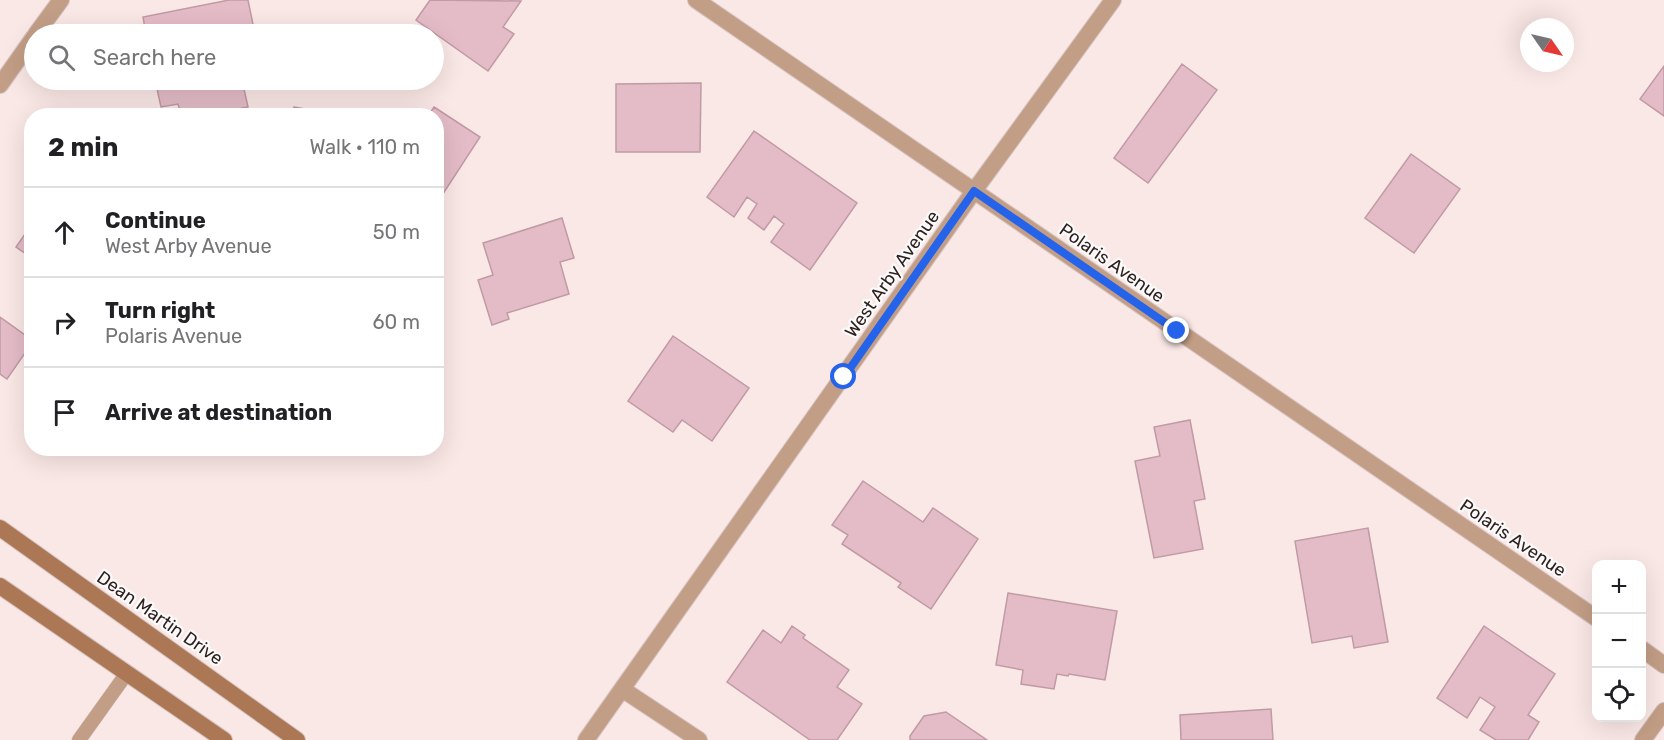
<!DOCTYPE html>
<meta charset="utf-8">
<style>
:root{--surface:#fff;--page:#f6f6f6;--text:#202124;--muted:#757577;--line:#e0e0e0}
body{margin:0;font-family:Rubik,sans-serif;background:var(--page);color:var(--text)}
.controls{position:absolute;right:18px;bottom:18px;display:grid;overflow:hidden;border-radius:12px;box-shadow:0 6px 24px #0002}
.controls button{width:54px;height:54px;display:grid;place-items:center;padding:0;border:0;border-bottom:2px solid var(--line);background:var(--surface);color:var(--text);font:30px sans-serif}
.compass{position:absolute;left:1520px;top:18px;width:54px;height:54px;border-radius:50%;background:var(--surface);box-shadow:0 6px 24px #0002;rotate:124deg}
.stop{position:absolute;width:18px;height:18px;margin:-14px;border:4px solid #2563eb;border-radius:50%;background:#fff}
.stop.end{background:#2563eb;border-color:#fff;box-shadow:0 2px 6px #0008}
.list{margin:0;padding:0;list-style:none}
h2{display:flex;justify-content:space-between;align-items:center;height:78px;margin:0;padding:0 24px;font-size:26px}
h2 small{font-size:20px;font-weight:400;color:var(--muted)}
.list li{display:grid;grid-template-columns:39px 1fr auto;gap:18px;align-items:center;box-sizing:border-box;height:90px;padding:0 24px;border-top:2px solid var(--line)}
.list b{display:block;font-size:22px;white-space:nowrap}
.list p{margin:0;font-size:20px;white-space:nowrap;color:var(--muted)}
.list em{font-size:20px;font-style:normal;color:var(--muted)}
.icon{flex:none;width:33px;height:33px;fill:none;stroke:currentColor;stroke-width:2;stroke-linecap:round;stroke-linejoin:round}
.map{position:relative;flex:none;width:1664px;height:740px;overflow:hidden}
.search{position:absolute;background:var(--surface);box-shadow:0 6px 24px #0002;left:24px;top:24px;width:420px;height:66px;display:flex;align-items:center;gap:15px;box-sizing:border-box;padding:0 21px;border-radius:33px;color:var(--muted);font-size:22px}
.panel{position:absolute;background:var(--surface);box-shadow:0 6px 24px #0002;left:24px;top:108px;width:420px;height:348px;border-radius:24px}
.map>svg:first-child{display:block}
.building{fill:#e4bcc7;stroke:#c09aa5;stroke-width:1.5}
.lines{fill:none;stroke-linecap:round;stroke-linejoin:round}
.service-casing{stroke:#d5c4c2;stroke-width:15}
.minor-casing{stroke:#d5c4c2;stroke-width:18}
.secondary-casing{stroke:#d5c4c2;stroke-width:18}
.service{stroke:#c39e86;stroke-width:14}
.minor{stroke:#c39e86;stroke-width:16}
.secondary{stroke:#ac7754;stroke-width:16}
.route{stroke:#2563eb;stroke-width:8}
.labels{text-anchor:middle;stroke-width:4.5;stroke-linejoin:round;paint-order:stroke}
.street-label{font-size:18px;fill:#2e1f1d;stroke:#fafafa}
</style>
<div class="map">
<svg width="1664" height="740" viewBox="0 0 1664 740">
<rect width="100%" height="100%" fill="#fae8e6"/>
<!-- building -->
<path class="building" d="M229 0H248L255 34H146L143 17Z
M430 0 521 1 503 27 514 34 488 71 416 20Z
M1182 64 1217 90 1148 183 1114 158Z
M1664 66V116L1640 99Z
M155 80H242L248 107 202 116H181L178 104 161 107Z
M701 83 700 152H616V84Z
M294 107 317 111 316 116H292Z
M434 107 480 137 437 203 436 116H428Z
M754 131 857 203 810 270 771 242 784 224 774 216 764 230 748 218 757 204 747 197 734 217 707 197Z
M1411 154 1460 189 1414 253 1365 218Z
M562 218 574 258 560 262 569 294 507 313 509 319 492 325 478 280 493 275 483 243Z
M32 224V258L16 247Z
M0 317 32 340V343L7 379 0 374Z
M673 336 749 388 712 441 682 420 673 432 628 401Z
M1190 420 1205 499 1194 501 1203 549 1154 558 1135 461 1160 456 1154 427Z
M863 481 923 522 933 508 978 539 931 609 898 587 901 583 842 544 848 535 832 525Z
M1368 528 1388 642 1354 648 1352 636 1312 643 1295 541Z
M1008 593 1117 611 1105 680 1069 674 1068 676 1057 674 1054 689 1021 684 1023 670 996 665Z
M792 626 805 635 803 638 849 670 837 687 862 704 837 740H810L727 682 763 630 781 643Z
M1484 626 1555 674 1528 715 1539 722 1528 740H1496L1480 730 1495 707 1480 697 1467 718 1437 698Z
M1271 709 1273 740H1181L1180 715Z
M946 712 987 740H910V736L924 716Z"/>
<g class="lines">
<!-- service casing -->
<g class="service-casing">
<path id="service" d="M79 740 127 673"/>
</g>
<!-- minor casing -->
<g class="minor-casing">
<path id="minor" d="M696 0 1596 618
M36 34 61 0
M0 85 34 37
M1642 649 1664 665
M622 689 699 740
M586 740 974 191 1113 0
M1643 740 1664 711"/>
</g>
<!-- secondary casing -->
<g class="secondary-casing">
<path id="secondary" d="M0 528 297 740
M0 586 224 740"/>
</g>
<!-- service -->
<use href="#service" class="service"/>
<!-- minor -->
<use href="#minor" class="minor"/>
<!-- secondary -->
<use href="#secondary" class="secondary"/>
</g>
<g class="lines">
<!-- route -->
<path class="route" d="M844 377 974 191 1177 331"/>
</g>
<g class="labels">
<!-- street labels -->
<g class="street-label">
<text transform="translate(1112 263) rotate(35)" y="6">Polaris Avenue</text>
<text transform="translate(892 274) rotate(-55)" y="6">West Arby Avenue</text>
<text transform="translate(1513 538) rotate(34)" y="6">Polaris Avenue</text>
<text transform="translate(160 618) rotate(35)" y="6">Dean Martin Drive</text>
</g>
</g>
</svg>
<div class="controls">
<button>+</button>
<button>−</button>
<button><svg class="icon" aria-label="locate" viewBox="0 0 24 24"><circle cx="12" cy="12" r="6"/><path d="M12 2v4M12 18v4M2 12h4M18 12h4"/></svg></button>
</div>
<svg class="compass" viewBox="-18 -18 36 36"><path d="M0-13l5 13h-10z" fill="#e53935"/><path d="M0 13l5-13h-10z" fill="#757577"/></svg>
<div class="stop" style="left:844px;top:377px"></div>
<div class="stop end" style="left:1177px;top:331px"></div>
<div class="search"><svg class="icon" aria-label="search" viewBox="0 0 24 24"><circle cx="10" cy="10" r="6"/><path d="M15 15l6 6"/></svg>Search here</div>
<section class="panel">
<h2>2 min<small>Walk · 110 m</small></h2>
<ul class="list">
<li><svg class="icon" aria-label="ahead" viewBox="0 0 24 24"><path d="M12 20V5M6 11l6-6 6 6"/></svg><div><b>Continue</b><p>West Arby Avenue</p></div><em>50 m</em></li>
<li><svg class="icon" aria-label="right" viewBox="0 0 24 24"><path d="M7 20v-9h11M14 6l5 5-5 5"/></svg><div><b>Turn right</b><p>Polaris Avenue</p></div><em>60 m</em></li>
<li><svg class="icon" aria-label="arrive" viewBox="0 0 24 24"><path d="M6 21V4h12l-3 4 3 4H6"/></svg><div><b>Arrive at destination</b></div></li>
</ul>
</section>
</div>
